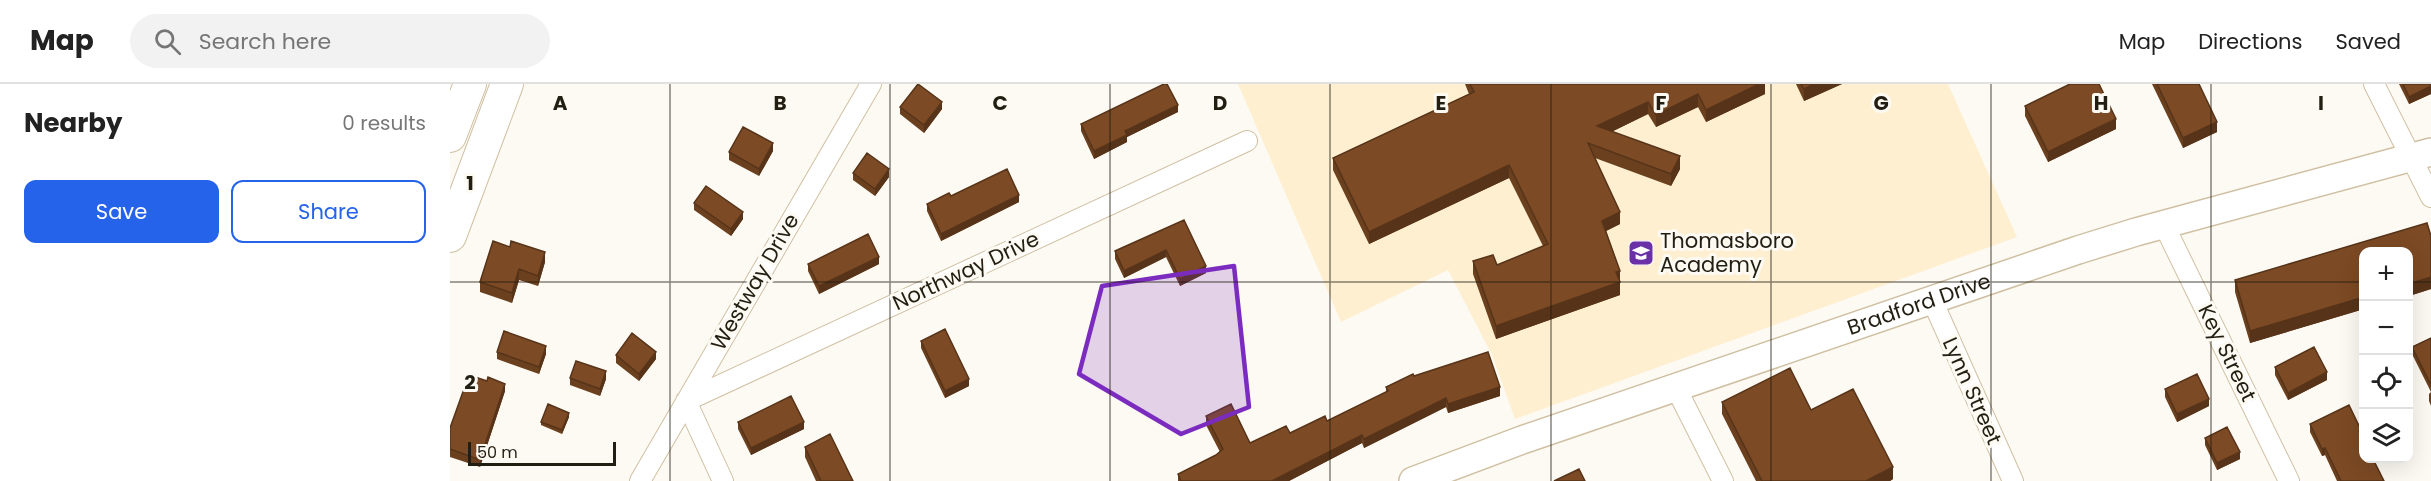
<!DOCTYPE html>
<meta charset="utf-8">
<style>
:root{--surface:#fff;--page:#f2f2f2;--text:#222;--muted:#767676;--line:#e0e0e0;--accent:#2563eb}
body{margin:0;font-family:Poppins,sans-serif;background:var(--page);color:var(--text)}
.controls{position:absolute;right:18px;bottom:18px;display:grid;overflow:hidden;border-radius:12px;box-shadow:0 6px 24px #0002}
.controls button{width:54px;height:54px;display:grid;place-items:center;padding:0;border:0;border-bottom:2px solid var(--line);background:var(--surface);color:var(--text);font:30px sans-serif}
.scale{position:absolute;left:18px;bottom:15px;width:148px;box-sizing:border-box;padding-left:6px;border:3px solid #231e12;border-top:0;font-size:16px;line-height:21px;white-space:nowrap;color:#231e12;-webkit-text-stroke:4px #fdfaf3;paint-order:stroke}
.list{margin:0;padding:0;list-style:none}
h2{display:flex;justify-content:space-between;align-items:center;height:78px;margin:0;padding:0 24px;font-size:26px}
h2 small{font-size:20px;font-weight:400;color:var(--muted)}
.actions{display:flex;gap:12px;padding:18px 24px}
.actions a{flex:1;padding:14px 0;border:2px solid var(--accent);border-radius:12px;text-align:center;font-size:21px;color:var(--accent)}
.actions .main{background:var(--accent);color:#fff}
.icon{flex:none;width:33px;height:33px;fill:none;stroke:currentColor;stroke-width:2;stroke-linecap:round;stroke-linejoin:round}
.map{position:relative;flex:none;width:1981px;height:397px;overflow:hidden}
header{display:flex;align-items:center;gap:36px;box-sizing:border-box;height:84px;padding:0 30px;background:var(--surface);border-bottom:2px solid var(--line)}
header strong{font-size:28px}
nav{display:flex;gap:33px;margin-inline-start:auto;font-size:21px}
.search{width:420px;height:54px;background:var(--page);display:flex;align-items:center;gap:15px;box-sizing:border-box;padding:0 21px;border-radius:33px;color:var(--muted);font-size:22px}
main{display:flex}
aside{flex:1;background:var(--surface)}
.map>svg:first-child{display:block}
.built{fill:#feefd0}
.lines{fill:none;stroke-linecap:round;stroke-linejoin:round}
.street-casing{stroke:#cfc0a3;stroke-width:22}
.secondary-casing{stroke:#cfc0a3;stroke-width:30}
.primary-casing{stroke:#cfc0a3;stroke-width:34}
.street{stroke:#fff;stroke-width:20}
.secondary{stroke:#fff;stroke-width:27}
.primary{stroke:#fff;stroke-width:32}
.wall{fill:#6b401f}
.shaded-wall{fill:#573419}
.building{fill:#7c4a24;stroke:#573419;stroke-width:1.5}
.marked{fill:#7b2cbf;fill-opacity:0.2;stroke:#7b2cbf;stroke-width:4.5;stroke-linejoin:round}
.grid{fill:none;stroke:#231e12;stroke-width:1.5;stroke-opacity:0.55}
.labels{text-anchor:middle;stroke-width:6;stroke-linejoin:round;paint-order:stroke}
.poi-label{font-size:21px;fill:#231e12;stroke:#fdfaf3;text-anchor:start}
.street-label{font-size:21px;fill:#231e12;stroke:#fdfaf3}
.grid-label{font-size:20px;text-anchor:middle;font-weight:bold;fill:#231e12;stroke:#fdfaf3;stroke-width:6;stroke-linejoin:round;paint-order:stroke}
</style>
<header>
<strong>Map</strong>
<div class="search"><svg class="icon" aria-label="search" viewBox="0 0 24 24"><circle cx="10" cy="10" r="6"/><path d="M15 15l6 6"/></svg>Search here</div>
<nav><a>Map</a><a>Directions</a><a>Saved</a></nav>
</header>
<main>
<aside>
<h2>Nearby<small>0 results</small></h2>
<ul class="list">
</ul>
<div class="actions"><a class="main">Save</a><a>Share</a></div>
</aside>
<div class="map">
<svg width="1981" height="397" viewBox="0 0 1981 397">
<rect width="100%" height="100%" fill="#fdfaf3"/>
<!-- built -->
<path class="built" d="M788 0H1498L1567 153 1065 335 1042 271 998 186 891 238Z"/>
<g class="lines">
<!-- street casing -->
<g class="street-casing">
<path id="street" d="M1924 0 1981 113
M1714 141 1839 397
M1482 216 1563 397
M1226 304 1273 397
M190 397 421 0
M273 397 236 317 797 57"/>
</g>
<!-- secondary casing -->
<g class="secondary-casing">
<g id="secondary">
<path id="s1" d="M963 397 1072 356 1628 166 1686 148 1981 68"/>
</g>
</g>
<!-- primary casing -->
<g class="primary-casing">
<path id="primary" d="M0 52 20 0
M0 152 57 0"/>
</g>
<!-- street -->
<use href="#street" class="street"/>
<!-- secondary -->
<use href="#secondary" class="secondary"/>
<!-- primary -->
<use href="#primary" class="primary"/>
</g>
<!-- wall -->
<path class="wall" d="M1015 0H1315V10L1256 38 1248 23 1206 43 1198 30 1161 48 1230 85 1221 102 1145 74 1170 140 1156 147 1170 187V211L1046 255 1023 190V177L1047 181 1093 162 1059 94 919 160 883 86V74L1019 10Z
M1346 0H1392L1354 17Z
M1702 0H1749L1767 48 1733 64Z
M1949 0H1981V10L1959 20Z
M1575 22 1666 45 1598 78 1575 32Z
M450 23 492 25 474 49 450 30Z
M728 28 677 53V58L644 75 631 47V40Z
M323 67 309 92 279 76V68Z
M403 89 439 93 425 112 403 96Z
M501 112 569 118 491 157 477 127V120Z
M244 119 293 135 281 152 244 126Z
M734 136 756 189 730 202 716 173 674 194 665 175V167Z
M1977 139 1981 152V205L1959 212V168H1914V225L1800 259 1785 208V196Z
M43 157 95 178 88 202 69 196 62 219 30 208V198Z
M358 180H429L369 210 358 187Z
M1981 254V322L1979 317V310L1981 308 1962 270V263Z
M471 257 519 302 495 314 471 264Z
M47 268 96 270 89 290 47 275Z
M166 271 206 275 189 297 166 279Z
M1825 283 1877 296 1838 316 1825 291Z
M964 292 1050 312 998 329 996 323 914 364 912 359 839 397H728V390L766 371 770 368 756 341V332L800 359 840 349 877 337 936 308V303Z
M120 294 156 295 150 312 120 301Z
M1715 305 1759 322 1727 338 1715 313Z
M55 307 30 383 0 373V344Z
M1272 318 1443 395 1440 397H1306L1272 330Z
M119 333 112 350 91 341V338Z
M288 338 354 345 301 371 288 345Z
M1860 340 1911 352 1934 397H1887L1875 371 1872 372 1860 348Z
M1755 354 1790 375 1767 386 1755 361Z
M355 363 403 397H366L355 373Z"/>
<!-- shaded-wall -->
<path class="shaded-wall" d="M1309 0H1315V10L1256 38V26Z
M1364 0H1392L1354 17V5Z
M1981 2V10L1959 20V13Z
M1248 10V23L1206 43V31Z
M492 18V25L474 49V41Z
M1198 18V30L1147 55V42Z
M728 21V28L677 53V58L644 75V67L675 47Z
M1666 35V45L1598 78V68Z
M1767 38V48L1733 64V54Z
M323 59V67L309 92V85Z
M1230 72V85L1221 102V90Z
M1059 81V94L919 160V148Z
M439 85V93L425 112V105Z
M569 111V118L491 157V150Z
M293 128V135L281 152V145Z
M1170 128V140L1152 149V137Z
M716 166V173L674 194V187Z
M95 168V178L88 202V192Z
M429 173V180L369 210V202Z
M756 182V189L730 202V195Z
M69 185V196L62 219V209Z
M1170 187V211L1046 255V242Z
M1981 193V205L1959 212V200Z
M1914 213V225L1800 259V247Z
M96 262V270L89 290V283Z
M206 268V275L189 297V290Z
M156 287V295L150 312V305Z
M1877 288V296L1838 316V309Z
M519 295V302L495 314V307Z
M55 300V307L30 383V376Z
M1050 303V312L998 329V320Z
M996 314V323L914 364V355Z
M1759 315V322L1727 338V330Z
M119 329V333L112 350V346Z
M354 338V345L301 371V364Z
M912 351V359L839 397H822Z
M1875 364V371L1872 372V365Z
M1790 368V375L1767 386V379Z
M1443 383V395L1440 397H1416Z"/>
<!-- building -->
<path class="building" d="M468 0 492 18 474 41 450 23Z
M714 0H717L728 21 675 47 677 51 644 67 631 40Z
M1020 0H1309L1256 26 1248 10 1206 31 1198 18 1147 42 1230 72 1221 90 1138 59 1170 128 1152 137 1170 187 1166 188 1170 198 1046 242 1023 177 1043 171 1047 181 1098 160 1059 81 919 148 883 74 1024 8Z
M1351 0H1364L1354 5Z
M1620 0H1649L1666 35 1598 68 1575 22Z
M1707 0H1749L1767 38 1733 54Z
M1953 0H1981V2L1959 13Z
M293 43 323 59 309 85 279 68Z
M417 69 439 85 425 105 403 89Z
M557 85 569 111 491 150 477 120 499 109 501 112Z
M256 102 293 128 281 145 244 119Z
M734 136 756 182 730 195 716 166 674 187 665 167Z
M1977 139 1981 152V193L1959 200V168H1914V213L1800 247 1785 196Z
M418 150 429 173 369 202 358 180Z
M43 157 60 163 61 157 95 168 88 192 69 185 62 209 30 198Z
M495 245 519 295 495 307 471 257Z
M54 247 96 262 89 283 47 268Z
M182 249 206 268 189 290 166 271Z
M1981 254V301L1962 263Z
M1864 263 1877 288 1838 309 1825 283Z
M1038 268 1050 303 998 320 996 314 914 355 912 351 822 397H731L728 390 766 371 773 365 756 332 781 320 800 359 836 342 840 349 875 332 877 337 938 307 936 303 963 290 964 292Z
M126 277 156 287 150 305 120 294Z
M1340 284 1361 326 1403 305 1443 383 1416 397H1312L1272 318Z
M1747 290 1759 315 1727 330 1715 305Z
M19 291 37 297 38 293 55 300 30 376 0 365V344Z
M341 312 354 338 301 364 288 338Z
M98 320 119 329 112 346 91 338Z
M1899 321 1911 346 1909 347 1914 356V375H1923L1934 397H1891L1875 364 1872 365 1860 340Z
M1777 343 1790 368 1767 379 1755 354Z
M380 350 403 397H371L355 363Z
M1129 385 1135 397H1104Z"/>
<!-- marked area -->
<path class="marked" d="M784 182 799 323 731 350 629 290 652 202Z"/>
<!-- grid -->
<path class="grid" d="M220 0V397M440 0V397M660 0V397M880 0V397M1101 0V397M1321 0V397M1541 0V397M1761 0V397M0 198H1914M1958 198H1981"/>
<!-- icons -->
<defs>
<g id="school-square" transform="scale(1.35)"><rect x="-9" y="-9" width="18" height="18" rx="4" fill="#6930a7" stroke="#fdfaf3"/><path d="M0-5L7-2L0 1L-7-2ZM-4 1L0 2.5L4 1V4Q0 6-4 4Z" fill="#fff"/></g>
</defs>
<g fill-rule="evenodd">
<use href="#school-square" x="1191" y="169"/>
</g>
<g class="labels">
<!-- poi labels -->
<g class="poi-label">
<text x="1210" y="164">Thomasboro<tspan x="1210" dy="24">Academy</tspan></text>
</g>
<!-- street labels -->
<g class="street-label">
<text transform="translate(516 187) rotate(-25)" y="7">Northway Drive</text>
<text transform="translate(305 198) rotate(-60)" y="7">Westway Drive</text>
<text dy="7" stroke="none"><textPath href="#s1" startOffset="536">Bradford Drive</textPath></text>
<text transform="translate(1777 269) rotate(64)" y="7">Key Street</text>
<text transform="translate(1522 307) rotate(66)" y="7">Lynn Street</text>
</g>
</g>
<g class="grid-label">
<text x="110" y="26">A</text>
<text x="330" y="26">B</text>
<text x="550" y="26">C</text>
<text x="770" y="26">D</text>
<text x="991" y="26">E</text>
<text x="1211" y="26">F</text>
<text x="1431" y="26">G</text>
<text x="1651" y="26">H</text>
<text x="1871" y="26">I</text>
<text x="20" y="106">1</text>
<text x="20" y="305">2</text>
</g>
</svg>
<div class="controls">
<button>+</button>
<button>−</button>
<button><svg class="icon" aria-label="locate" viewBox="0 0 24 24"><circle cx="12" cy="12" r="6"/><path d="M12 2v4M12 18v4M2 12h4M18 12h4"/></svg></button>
<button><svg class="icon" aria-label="layers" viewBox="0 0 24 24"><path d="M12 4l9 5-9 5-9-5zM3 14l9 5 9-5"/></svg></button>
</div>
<div class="scale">50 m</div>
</div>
</main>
